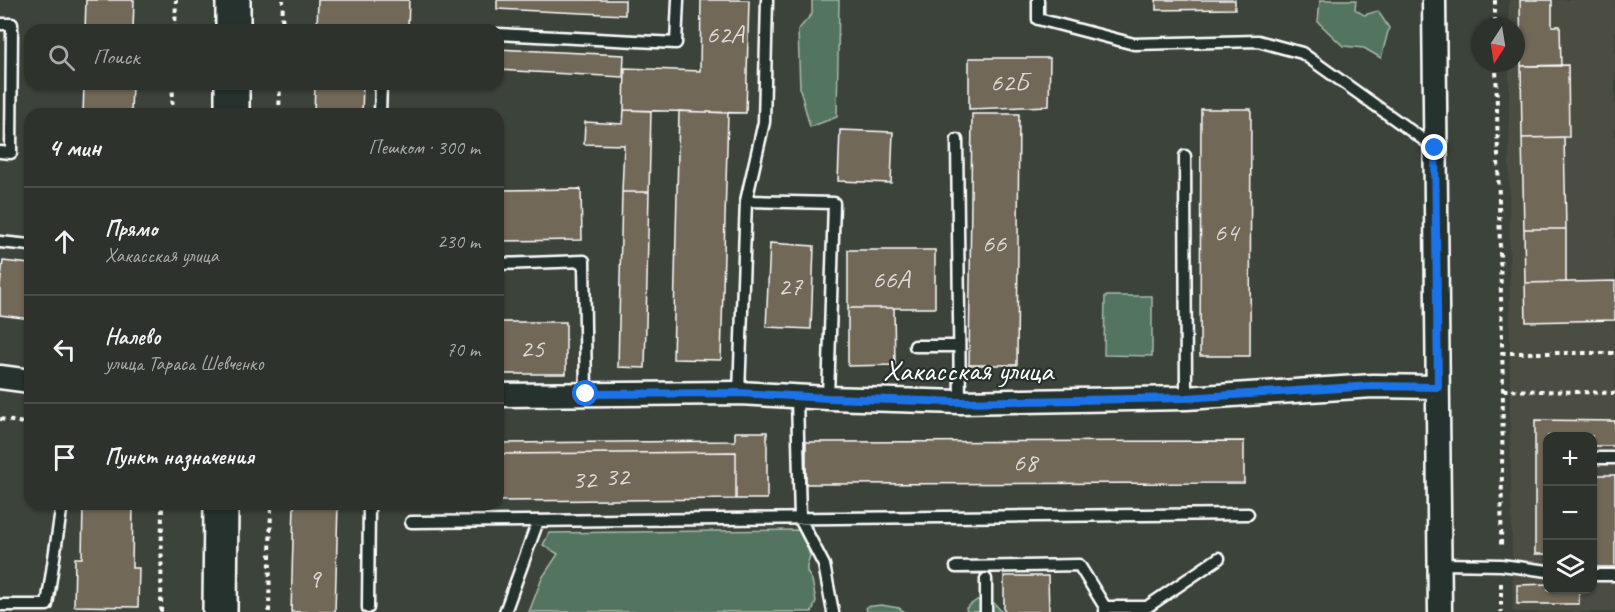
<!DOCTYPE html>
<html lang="ru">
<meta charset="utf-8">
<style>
:root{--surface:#2d322c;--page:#353a34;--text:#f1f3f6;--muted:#a7aaa9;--line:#484d48}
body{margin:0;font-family:Caveat,sans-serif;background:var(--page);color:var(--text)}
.controls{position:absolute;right:18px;bottom:18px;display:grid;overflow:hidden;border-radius:12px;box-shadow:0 2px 4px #0004}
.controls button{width:54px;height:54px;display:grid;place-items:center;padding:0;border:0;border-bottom:2px solid var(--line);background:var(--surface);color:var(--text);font:30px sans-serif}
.compass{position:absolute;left:1471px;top:18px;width:54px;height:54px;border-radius:50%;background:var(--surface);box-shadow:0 2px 4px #0004;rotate:192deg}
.stop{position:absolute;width:18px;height:18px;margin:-14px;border:4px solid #1a73e8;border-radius:50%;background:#fff}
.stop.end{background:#1a73e8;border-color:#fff;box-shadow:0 2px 6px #0008}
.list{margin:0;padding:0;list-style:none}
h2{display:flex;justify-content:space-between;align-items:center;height:78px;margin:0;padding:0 24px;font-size:26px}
h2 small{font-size:20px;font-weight:400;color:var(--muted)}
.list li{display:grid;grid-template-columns:39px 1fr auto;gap:18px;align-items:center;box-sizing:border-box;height:108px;padding:0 24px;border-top:2px solid var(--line)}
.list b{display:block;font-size:22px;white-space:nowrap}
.list p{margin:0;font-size:20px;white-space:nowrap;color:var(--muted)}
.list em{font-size:20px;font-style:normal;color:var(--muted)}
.icon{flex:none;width:33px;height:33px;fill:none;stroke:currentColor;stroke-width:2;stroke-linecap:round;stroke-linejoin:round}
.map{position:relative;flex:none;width:1615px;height:612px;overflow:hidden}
.search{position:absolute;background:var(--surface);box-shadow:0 2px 4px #0004;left:24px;top:24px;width:480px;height:66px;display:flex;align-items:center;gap:15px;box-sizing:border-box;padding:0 21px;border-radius:18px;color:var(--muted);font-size:22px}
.panel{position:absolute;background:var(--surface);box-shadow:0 2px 4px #0004;left:24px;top:108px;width:480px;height:402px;border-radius:18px}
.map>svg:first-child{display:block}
.built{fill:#4c4e43;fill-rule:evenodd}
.green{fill:#53745f;stroke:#a9baaf;stroke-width:1.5}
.building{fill:#716759;stroke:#fff;stroke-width:1.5}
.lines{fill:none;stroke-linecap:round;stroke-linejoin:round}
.service-casing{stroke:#fff;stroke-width:15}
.minor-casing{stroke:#fff;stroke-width:27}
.primary-casing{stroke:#fff;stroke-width:38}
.path{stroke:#fff;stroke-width:4;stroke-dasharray:4.5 4.5;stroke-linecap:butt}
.service{stroke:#26332d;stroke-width:10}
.minor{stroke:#26332d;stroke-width:22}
.primary{stroke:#26332d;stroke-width:33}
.route{stroke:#1a73e8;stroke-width:8}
.labels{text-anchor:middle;stroke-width:4.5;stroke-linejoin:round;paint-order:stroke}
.number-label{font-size:27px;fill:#dcd9d6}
.street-label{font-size:30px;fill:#fff;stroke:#26332d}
</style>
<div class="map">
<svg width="1615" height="612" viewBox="0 0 1615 612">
<rect width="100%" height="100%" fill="#3c433a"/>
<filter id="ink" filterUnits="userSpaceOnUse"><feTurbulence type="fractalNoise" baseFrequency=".0167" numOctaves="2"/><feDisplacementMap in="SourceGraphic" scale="12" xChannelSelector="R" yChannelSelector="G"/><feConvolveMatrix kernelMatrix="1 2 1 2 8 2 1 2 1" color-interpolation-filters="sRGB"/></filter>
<g filter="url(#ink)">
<!-- built -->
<path class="built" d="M1509 0H1615V612H1513L1510 413 1509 63H1516V27H1509ZM1548 436H1592V590H1548Z"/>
<!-- green -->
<path class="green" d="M812 0H839L837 117 810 127 800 89 798 30 812 14Z
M1320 0H1356L1355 9 1364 15 1378 11 1389 28 1381 58 1364 48 1343 46 1318 22Z
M1105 296H1152V356L1104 355Z
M802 530 810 556 807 565V572L812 580 816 601 812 612H529L542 578 558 554 543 545 549 533Z
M977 600 994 603 1002 612H967L966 608Z
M881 605 899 608 905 612H867L866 607Z"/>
<!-- building -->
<path class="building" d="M86 0H134L133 30H85Z
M318 0H409L408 30H365V28L317 27Z
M497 0H625V15L497 9Z
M701 0H749L746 113 624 110 625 68 700 71Z
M1156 0H1235V9L1156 10Z
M1520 0H1552V26H1560L1561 66H1521Z
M317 27 365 28V30H317Z
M498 49 624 55 623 77 498 70Z
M969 58H1050L1049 106 969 109Z
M1568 65 1569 137 1522 138 1521 66Z
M84 84H132L131 114H83Z
M315 84H363L362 114H314Z
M1201 109H1251L1250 356H1200Z
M624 110 651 111 649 192H622L624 145 584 144 585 122 623 124Z
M679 111 728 113 721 360 673 359Z
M972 114H1019L1017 365H969Z
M840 130 893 132 891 183 838 181Z
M1564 137 1566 229H1524L1522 138Z
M581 189 582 240 498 241V190Z
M622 192H649L645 368 618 367Z
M1524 229H1566V282L1525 283Z
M770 243 814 246 811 329 766 327Z
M848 250H935V308H894L895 365 848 366Z
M848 250H935V308H848Z
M3 261 30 264V319L0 315V286Z
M1615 281V320L1526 322 1525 283Z
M848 308H894L895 365 848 366Z
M498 322H566V374H498Z
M1535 420 1615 421V446H1592V436H1548V554H1535Z
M735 432H767V499H736V452L498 454V443L735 441Z
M1244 441V483L806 484V442Z
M736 452V499L498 501V454Z
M1596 475H1615V567H1594Z
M83 504H133L132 568H139L138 607 74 606 75 558H82Z
M294 504H338L335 612H291Z
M1004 576H1048L1049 612H1004Z
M1548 584V590H1579V604H1517V585Z"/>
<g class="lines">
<!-- service casing -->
<g class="service-casing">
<path id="service" d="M1038 0V19L1134 44 1258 41 1302 53 1435 148
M0 24H12L11 153 0 152
M498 34 676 43 678 0
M380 114 381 84
M957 140 960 402
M1185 156 1186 398
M746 201 834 203 828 398
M0 242 30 245
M498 264 584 261 586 394
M915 346H959
M739 393 746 201 764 122 767 0
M797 397 800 519 824 565 833 612
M1592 458H1615
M411 522 1248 514
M1441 564 1501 565 1548 571
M956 567 1079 565 1105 607V612
M1592 575H1615
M986 579V612
M0 605H47L62 504
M1105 607H1147L1219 558
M368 608 369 504
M505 612 538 521"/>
</g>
<!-- minor casing -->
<g class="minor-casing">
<path id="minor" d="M1434 0 1440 612
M0 377 30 381
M498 395 739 393 828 398 960 402 1186 398 1373 386 1438 387"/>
</g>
<!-- primary casing -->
<g class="primary-casing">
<path id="primary" d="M233 30V0
M232 114V84
M220 612 221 504"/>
</g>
<!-- path -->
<path class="path" d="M1495 0V27
M175 30 176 0
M282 30 283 0
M1496 63 1503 390 1501 548
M172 114 173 84
M279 114 280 84
M1501 353H1615
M1503 390 1615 393
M0 419 30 424
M1501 583V612
M161 612 162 504
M269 612 271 504"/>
<!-- service -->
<use href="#service" class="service"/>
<!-- minor -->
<use href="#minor" class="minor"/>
<!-- primary -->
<use href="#primary" class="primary"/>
</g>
</g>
<g class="lines" filter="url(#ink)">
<!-- route -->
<path class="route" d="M586 394 739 393 828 398 960 402 1186 398 1372 386 1438 387 1435 148"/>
</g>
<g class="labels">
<!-- number labels -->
<g class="number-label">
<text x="725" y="43">62А</text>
<text x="1009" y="91">62Б</text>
<text x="1226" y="241">64</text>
<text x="994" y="252">66</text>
<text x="891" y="288">66А</text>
<text x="790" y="295">27</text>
<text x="532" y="357">25</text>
<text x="1025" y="471">68</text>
<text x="617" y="485">32</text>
<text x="584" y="488">32</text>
<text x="314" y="587">9</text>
</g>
<!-- street labels -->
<g class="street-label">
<text x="968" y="380">Хакасская улица</text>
</g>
</g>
</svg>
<div class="controls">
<button>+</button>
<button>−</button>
<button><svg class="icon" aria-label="layers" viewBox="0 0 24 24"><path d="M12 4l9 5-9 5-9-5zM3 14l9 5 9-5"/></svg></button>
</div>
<svg class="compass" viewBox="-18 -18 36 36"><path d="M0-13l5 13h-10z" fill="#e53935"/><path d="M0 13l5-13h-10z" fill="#a7aaa9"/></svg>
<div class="stop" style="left:586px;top:394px"></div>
<div class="stop end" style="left:1435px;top:148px"></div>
<div class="search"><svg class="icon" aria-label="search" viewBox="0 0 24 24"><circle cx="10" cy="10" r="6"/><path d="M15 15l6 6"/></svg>Поиск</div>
<section class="panel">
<h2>4 мин<small>Пешком · 300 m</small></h2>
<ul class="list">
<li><svg class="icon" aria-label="ahead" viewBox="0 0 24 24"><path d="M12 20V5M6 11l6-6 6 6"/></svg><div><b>Прямо</b><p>Хакасская улица</p></div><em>230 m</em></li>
<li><svg class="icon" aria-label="left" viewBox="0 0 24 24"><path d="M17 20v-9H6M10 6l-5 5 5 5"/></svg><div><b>Налево</b><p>улица Тараса Шевченко</p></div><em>70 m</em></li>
<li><svg class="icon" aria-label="arrive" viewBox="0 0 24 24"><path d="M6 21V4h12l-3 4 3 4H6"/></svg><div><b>Пункт назначения</b></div></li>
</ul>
</section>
</div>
